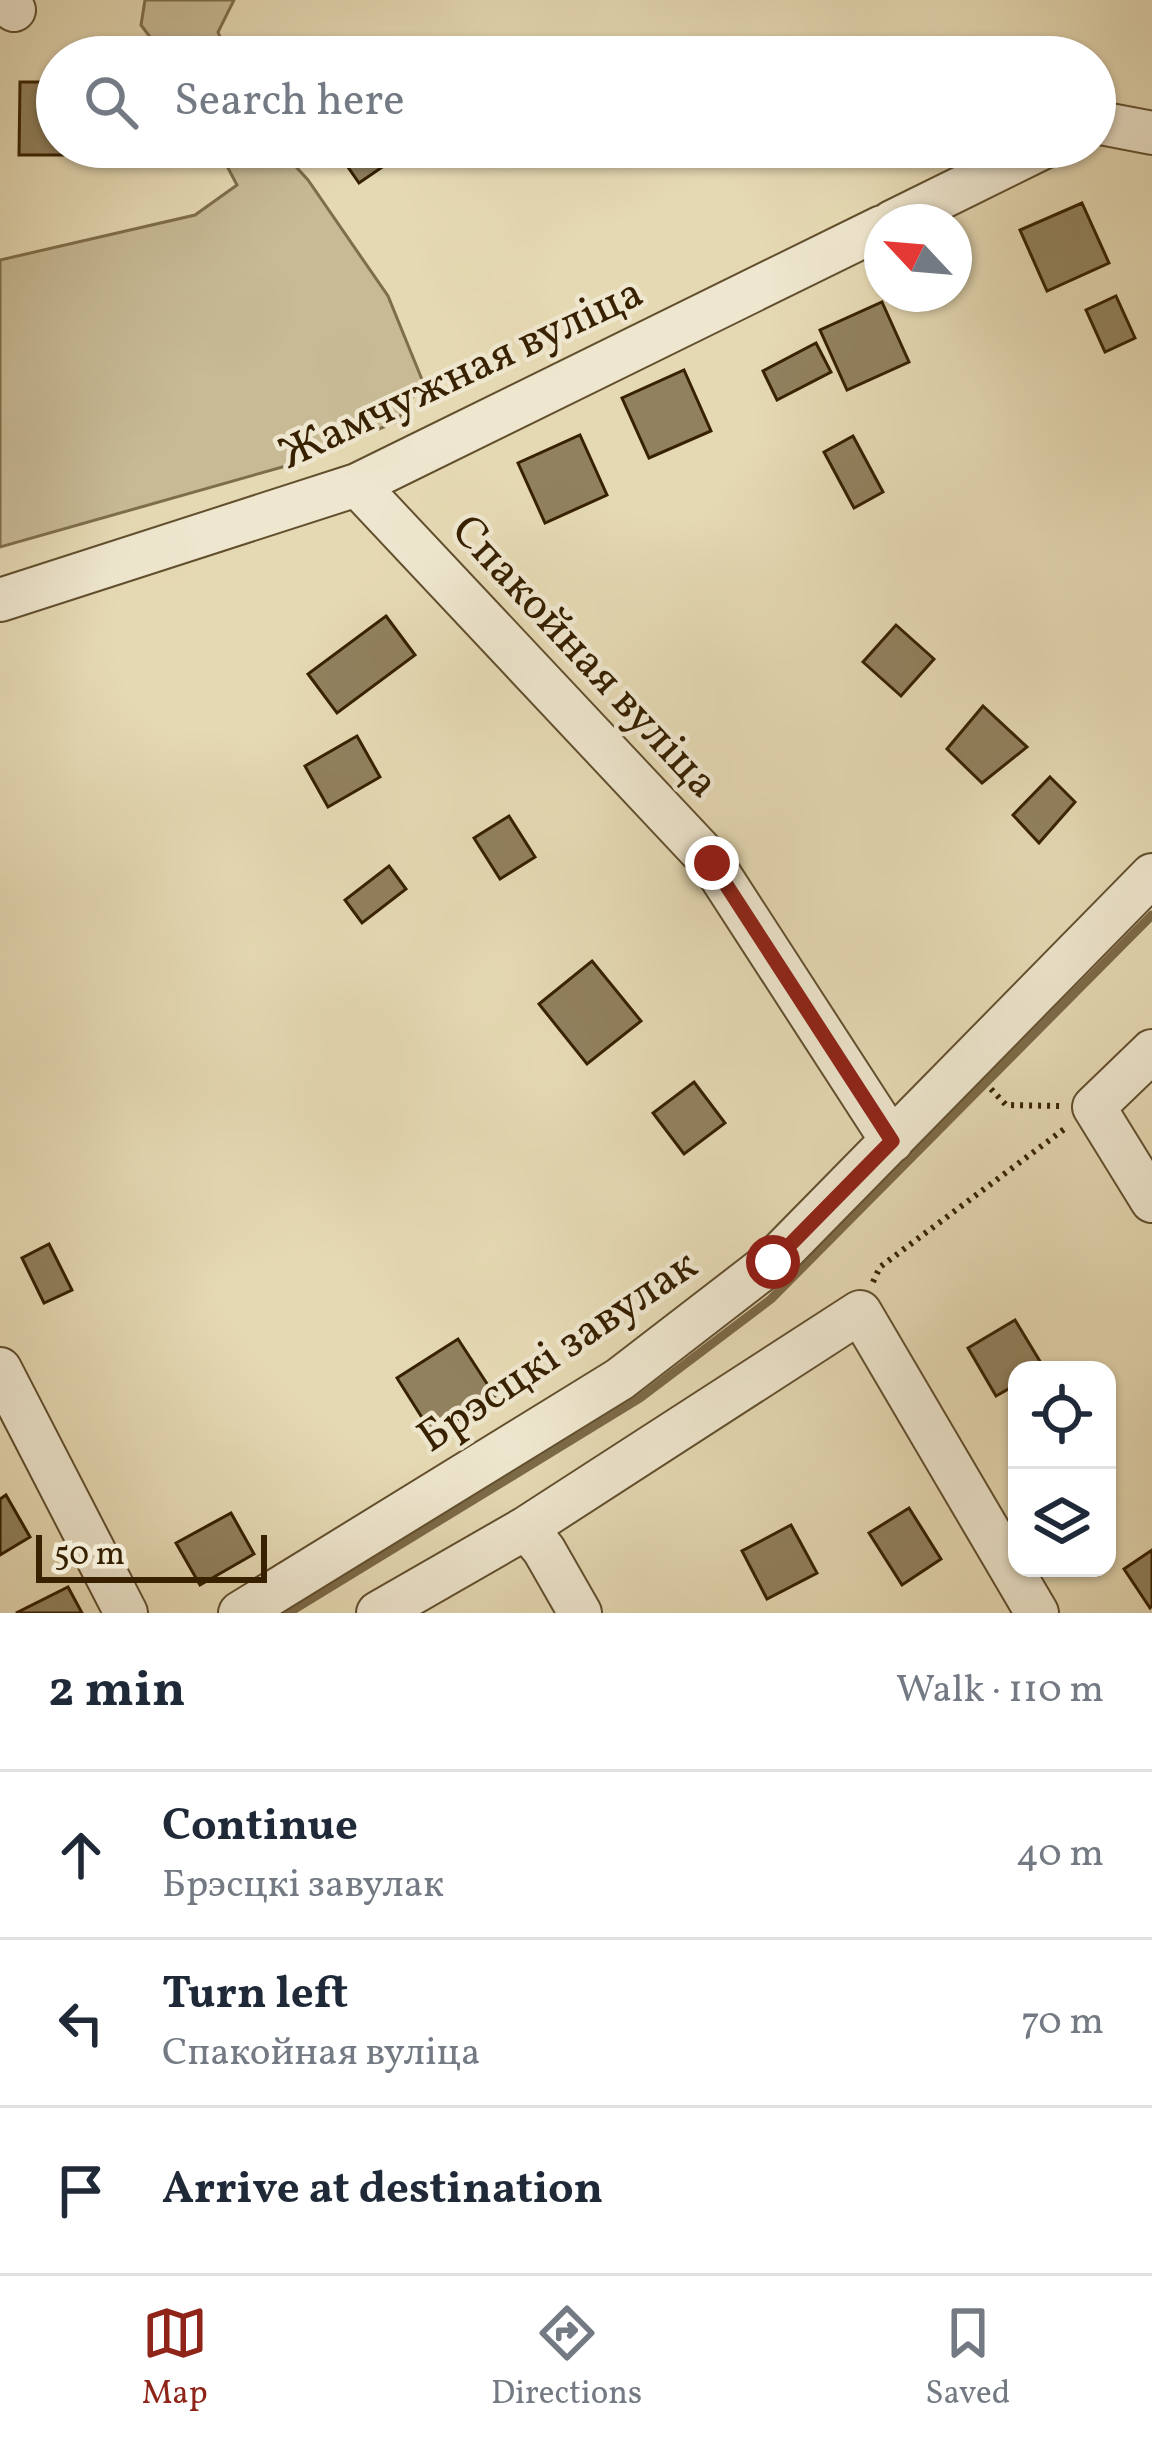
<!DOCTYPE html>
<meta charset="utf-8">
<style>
:root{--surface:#fff;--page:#f6f6f7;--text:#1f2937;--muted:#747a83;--line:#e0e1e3;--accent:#8f2418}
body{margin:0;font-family:Vollkorn,serif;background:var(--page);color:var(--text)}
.controls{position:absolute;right:36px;bottom:36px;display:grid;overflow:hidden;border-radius:24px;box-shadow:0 3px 9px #0004}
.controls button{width:108px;height:108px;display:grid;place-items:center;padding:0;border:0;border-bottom:3px solid var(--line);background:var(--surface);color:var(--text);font:60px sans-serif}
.compass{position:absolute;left:864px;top:204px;width:108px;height:108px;border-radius:50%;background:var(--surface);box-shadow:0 3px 9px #0004;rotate:296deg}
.scale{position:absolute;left:36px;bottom:30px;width:231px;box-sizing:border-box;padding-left:12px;border:6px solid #372101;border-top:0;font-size:33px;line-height:42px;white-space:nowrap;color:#372101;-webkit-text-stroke:9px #eee6ce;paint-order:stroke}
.stop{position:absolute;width:36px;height:36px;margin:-27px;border:9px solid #8f2418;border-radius:50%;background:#fff}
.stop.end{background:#8f2418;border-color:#fff;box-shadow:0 3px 12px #0008}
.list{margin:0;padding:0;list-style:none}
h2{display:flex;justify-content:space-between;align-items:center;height:156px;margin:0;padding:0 48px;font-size:51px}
h2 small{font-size:39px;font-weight:400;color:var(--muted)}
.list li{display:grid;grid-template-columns:78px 1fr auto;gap:36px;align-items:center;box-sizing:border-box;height:168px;padding:0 48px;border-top:3px solid var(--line)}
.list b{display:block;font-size:45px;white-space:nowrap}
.list p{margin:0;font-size:39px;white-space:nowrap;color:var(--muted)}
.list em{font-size:39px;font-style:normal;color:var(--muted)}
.icon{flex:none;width:66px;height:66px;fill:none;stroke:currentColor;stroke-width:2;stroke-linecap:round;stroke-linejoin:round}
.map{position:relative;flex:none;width:1152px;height:1613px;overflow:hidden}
.search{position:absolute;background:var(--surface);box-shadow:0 3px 9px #0004;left:36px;right:36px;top:36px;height:132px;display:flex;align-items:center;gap:30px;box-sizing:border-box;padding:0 42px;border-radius:66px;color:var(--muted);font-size:45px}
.sheet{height:660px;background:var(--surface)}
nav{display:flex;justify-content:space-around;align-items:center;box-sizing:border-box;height:168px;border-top:3px solid var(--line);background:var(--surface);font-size:33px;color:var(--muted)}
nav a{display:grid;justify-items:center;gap:6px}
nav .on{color:var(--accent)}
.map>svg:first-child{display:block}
.green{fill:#c7ba95;stroke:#7f6e4b;stroke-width:3}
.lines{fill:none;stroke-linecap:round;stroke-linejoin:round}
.stream{stroke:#7c6a47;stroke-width:9}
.building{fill:#91815e;stroke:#372101;stroke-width:3}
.minor-casing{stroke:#624f2e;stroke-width:46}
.path{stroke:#372101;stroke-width:6;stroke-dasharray:3 6;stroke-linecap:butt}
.minor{stroke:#eee6ce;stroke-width:42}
.route{stroke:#8f2418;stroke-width:15}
.labels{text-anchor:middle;stroke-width:9;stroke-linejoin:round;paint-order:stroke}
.street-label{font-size:45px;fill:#372101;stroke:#eee6ce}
</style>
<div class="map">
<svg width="1152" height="1613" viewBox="0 0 1152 1613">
<rect width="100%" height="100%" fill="#e5d9b3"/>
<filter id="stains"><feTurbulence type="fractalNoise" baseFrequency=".00167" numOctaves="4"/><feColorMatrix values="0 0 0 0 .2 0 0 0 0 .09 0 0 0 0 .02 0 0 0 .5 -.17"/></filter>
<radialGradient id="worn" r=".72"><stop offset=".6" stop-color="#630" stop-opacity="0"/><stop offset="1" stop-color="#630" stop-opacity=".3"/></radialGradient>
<!-- green -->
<path class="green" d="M145 0H234L218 32 228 57H165L141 25Z
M217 147H278L308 180 388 296 423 382 396 422 293 464 0 547V260L195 215 237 185Z"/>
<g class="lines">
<!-- stream -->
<path class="stream" d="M288 1613 640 1398 771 1299 1152 915"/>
</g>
<!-- building -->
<path class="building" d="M20 82H57V147H87V155H19Z
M334 147H405L407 150 359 183Z
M1082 203 1109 263 1047 291 1020 230Z
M1116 296 1135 338 1105 352 1086 310Z
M882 302 909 362 847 390 820 330Z
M816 343 831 372 777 400 763 371Z
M684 370 711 431 649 458 622 398Z
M580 435 607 495 545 523 518 463Z
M853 436 883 492 854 508 824 452Z
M386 616 415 655 337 713 308 674Z
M896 625 934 659 901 696 863 662Z
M983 706 1027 747 982 783 947 749Z
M357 736 380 777 328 807 305 766Z
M1050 777 1075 802 1039 843 1013 815Z
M509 816 535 857 500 879 474 838Z
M389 866 406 889 362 923 345 900Z
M592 961 641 1021 587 1064 539 1004Z
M694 1082 725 1123 684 1154 653 1113Z
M49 1244 72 1290 44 1303 22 1258Z
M1015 1320 1044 1368 1017 1370V1384L996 1396 968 1348Z
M458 1339 495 1396 433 1435 397 1378Z
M6 1495 30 1537 0 1555V1499Z
M909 1508 941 1559 902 1585 869 1533Z
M231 1513 254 1554 200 1585 176 1543Z
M791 1525 817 1573 767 1599 742 1551Z
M1152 1550V1606L1150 1608 1124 1569Z
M68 1587 82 1613H16Z"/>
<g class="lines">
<!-- minor casing -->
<g class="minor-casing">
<path id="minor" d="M0 0 14 10
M1095 122 1152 133
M892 222 1044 147
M357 485 712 863 892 1141
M0 600 357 485 882 227
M1152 1051 1094 1107 1152 1201
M0 1369 126 1613
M526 1528 544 1550 580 1613
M240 1613 620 1379 773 1261 1152 875
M378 1613 526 1528 860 1312 1037 1613"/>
</g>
<!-- path -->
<path class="path" d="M991 1089 1006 1105 1061 1106
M873 1282 880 1267 1067 1127"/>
<!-- minor -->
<use href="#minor" class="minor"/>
</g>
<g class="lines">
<!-- route -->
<path class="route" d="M712 863 892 1141 773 1262"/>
</g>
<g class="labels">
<!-- street labels -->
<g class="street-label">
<text transform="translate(460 371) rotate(-25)" y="16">Жамчужная вуліца</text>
<text transform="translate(587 655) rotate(47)" y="16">Спакойная вуліца</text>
<text transform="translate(556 1349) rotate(-34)" y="16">Брэсцкі завулак</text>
</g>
</g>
<rect width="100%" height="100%" filter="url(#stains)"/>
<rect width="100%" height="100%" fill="url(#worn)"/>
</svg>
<div class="controls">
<button><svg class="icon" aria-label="locate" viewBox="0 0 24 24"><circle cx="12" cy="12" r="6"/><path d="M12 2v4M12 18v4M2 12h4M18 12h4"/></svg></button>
<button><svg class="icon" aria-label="layers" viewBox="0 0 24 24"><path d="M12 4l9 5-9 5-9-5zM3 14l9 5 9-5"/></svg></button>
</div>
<svg class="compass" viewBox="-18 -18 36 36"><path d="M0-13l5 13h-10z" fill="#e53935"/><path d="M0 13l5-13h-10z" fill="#747a83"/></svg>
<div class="scale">50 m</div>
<div class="stop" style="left:773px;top:1262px"></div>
<div class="stop end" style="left:712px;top:863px"></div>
<div class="search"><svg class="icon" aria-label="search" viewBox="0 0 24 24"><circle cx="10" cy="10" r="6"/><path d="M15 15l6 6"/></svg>Search here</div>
</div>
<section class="sheet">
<h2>2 min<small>Walk · 110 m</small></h2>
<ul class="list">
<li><svg class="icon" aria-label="ahead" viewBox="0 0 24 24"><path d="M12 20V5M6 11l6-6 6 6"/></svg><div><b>Continue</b><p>Брэсцкі завулак</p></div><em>40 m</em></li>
<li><svg class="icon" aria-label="left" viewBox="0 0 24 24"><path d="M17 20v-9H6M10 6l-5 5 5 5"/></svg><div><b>Turn left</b><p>Спакойная вуліца</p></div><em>70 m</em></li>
<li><svg class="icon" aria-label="arrive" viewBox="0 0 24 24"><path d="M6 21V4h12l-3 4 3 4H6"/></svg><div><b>Arrive at destination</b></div></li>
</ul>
</section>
<nav>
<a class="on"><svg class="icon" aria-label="map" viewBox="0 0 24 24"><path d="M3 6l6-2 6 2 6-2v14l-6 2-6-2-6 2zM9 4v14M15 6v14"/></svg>Map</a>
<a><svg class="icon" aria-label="directions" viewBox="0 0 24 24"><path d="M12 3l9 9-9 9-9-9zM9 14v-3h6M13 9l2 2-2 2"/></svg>Directions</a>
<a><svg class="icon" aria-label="saved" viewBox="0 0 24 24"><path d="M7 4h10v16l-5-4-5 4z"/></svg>Saved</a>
</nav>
